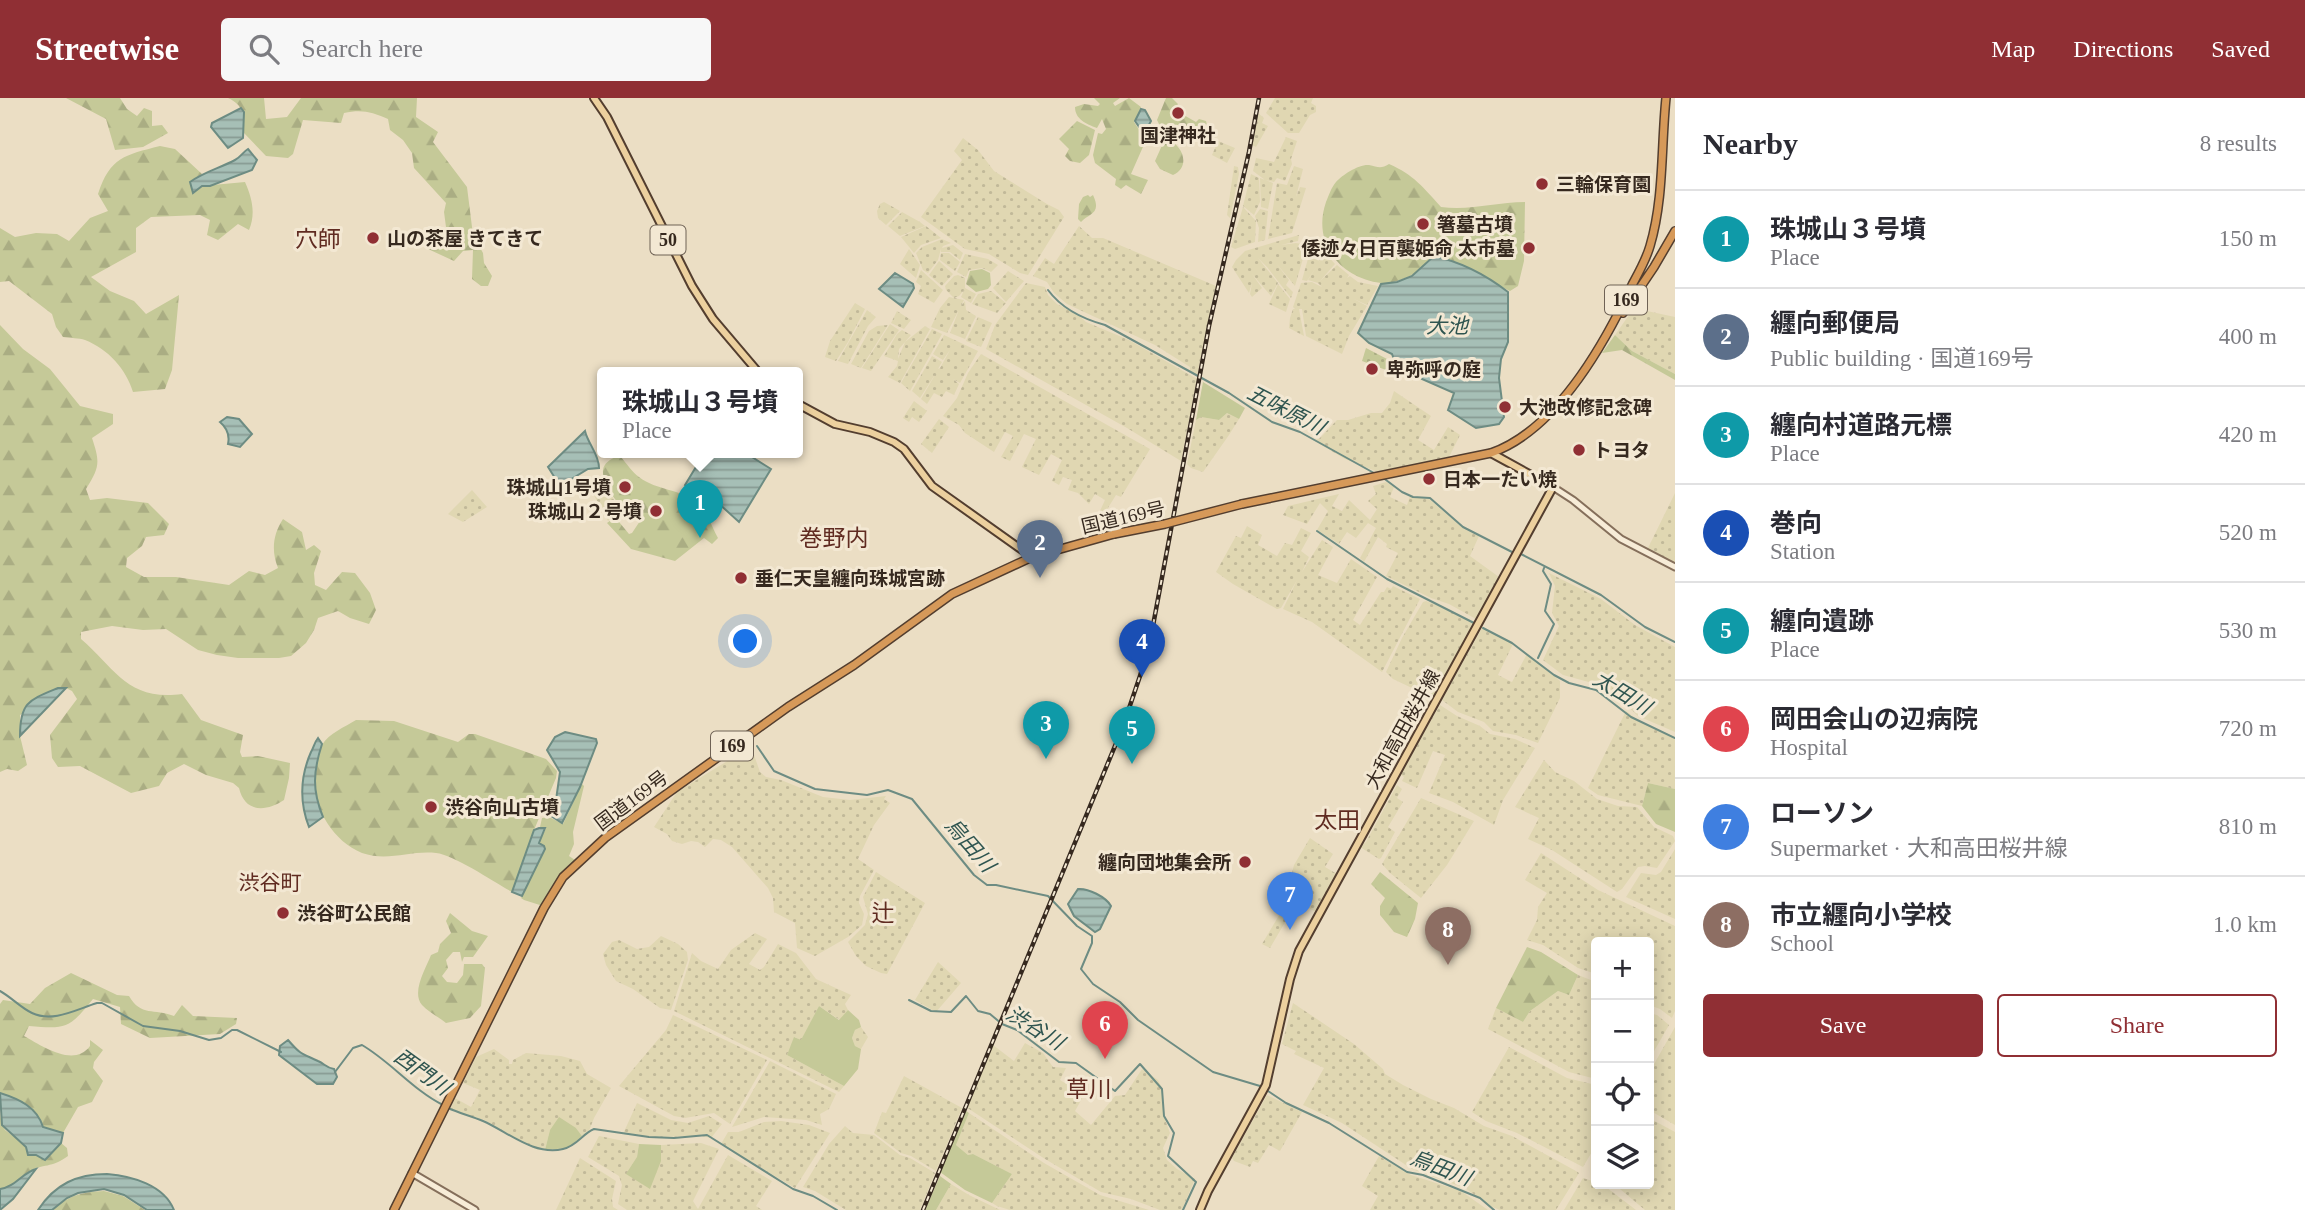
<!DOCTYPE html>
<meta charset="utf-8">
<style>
:root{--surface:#fff;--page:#f7f7f7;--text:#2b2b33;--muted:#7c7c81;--line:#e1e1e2;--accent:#902f34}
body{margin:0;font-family:"Times New Roman","Noto Sans JP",serif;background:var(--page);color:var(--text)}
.controls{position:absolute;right:21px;bottom:21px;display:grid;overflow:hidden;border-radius:7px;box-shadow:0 4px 18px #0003}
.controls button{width:63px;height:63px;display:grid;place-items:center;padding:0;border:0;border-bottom:2px solid var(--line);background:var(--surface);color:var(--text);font:35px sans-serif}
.you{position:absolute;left:746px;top:544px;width:24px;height:24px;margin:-18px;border:5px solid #fff;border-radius:50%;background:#1a73e8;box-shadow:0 0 0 10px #1a73e833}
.badge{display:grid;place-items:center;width:46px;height:46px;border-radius:50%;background:var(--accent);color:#fff;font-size:23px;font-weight:700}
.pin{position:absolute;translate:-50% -58px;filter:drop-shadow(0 2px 4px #0008)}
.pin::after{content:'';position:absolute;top:37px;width:24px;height:21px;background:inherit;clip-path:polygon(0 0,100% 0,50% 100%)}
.popup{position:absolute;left:597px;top:269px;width:206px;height:91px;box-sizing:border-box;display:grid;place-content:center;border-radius:7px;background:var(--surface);filter:drop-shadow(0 2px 5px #0005);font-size:23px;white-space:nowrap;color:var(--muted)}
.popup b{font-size:26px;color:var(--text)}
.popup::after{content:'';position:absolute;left:50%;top:100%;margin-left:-14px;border:14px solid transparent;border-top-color:var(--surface)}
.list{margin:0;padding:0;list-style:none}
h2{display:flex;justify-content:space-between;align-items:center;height:91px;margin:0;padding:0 28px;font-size:30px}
h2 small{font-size:23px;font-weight:400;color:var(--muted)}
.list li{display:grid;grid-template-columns:46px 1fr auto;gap:21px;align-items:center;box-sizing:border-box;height:98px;padding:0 28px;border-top:2px solid var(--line)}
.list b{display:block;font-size:26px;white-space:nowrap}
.list p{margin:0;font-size:23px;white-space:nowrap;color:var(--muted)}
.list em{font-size:23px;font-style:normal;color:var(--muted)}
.actions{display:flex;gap:14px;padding:21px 28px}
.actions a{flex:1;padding:16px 0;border:2px solid var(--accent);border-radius:7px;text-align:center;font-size:24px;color:var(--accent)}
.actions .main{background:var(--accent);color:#fff}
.icon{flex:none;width:38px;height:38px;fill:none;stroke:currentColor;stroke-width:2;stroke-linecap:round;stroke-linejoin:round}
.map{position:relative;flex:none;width:1675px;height:1112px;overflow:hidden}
header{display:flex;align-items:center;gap:42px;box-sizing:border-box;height:98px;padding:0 35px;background:var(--accent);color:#fff}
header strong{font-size:33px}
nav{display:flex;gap:38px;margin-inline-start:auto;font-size:24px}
.search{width:490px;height:63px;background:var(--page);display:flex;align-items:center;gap:18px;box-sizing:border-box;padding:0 24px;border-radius:7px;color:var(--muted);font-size:26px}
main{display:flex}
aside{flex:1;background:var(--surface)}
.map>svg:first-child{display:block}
.farmland{fill:url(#farmland-dots)}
.green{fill:#c5c998}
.forest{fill:url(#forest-firs)}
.garden{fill:url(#garden-dots)}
.water{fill:url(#water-rules);stroke:#6d8c83;stroke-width:2}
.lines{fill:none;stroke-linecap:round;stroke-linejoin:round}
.stream{stroke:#6d8c83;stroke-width:2}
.minor-casing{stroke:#856f5b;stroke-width:9}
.major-casing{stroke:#533e2f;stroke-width:10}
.highway-casing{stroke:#533e2f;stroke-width:10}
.minor{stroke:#f7ecd7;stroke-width:5}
.major{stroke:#ecd09e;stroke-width:6}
.highway{stroke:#d69959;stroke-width:7}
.rail-casing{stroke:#36291f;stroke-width:4.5}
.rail{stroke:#f3e8d3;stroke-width:2;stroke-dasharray:5;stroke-linecap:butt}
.highway-bridge-casing{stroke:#533e2f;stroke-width:10;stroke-linecap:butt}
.highway-bridge{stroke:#d69959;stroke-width:7}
.poi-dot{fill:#902f34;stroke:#f3e8d3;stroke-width:2.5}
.labels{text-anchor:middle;stroke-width:6;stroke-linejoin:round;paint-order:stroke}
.shield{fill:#f3e8d3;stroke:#6f6255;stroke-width:2}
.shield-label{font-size:18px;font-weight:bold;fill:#36291f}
.poi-label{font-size:19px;font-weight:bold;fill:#36291f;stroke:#f3e8d3;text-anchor:start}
.street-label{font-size:19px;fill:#36291f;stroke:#f3e8d3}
.water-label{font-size:21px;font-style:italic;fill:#2f5550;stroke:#f3e8d3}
.neighbourhood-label{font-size:21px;fill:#602b21;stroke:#f3e8d3}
.quarter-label{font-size:23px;fill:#602b21;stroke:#f3e8d3}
</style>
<header>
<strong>Streetwise</strong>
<div class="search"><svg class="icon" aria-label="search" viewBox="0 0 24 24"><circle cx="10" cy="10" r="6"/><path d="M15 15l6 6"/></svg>Search here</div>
<nav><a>Map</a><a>Directions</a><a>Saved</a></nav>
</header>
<main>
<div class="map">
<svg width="1675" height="1112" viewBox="0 0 1675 1112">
<defs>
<pattern id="farmland-dots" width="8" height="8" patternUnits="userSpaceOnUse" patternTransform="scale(1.75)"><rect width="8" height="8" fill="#e0d7b2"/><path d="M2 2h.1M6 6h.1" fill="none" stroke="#c1b999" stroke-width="1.8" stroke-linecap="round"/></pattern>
<pattern id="forest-firs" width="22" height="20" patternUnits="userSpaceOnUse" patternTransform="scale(1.75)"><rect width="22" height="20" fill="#c5c998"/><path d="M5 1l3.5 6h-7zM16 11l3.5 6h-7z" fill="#aaad83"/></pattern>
<pattern id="garden-dots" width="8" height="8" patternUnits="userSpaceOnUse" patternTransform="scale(1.75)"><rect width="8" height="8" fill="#c5c998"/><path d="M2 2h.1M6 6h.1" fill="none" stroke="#aaad83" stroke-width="1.8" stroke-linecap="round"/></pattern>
<pattern id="water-rules" width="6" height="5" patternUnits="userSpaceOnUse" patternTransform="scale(1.75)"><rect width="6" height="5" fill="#a6bfb6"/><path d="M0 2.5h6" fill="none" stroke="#889b93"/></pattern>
</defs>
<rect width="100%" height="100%" fill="#ebdec4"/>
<!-- farmland -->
<path class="farmland" d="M1275 0H1313L1311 5 1316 8V14L1310 17 1299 35H1288L1266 15Z
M1258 15 1264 20 1262 25 1268 28 1256 49 1252 47Z
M1286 39 1297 43 1291 61 1292 66 1285 83 1277 80 1274 84 1265 82 1253 73 1256 60 1274 64Z
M963 40 978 52 994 73 1047 106 1059 112 1064 119 1028 177 1020 175 989 156 965 151 921 119 962 62 954 53Z
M1218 43 1235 50 1227 65 1212 57Z
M1234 68 1238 69 1239 76 1230 120 1227 117Z
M1294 68 1303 71 1296 99 1300 89 1306 90 1292 135 1268 141 1277 85 1287 87Z
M1251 76 1259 80 1260 104 1254 117 1243 108Z
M1260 80 1273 85 1268 111 1261 109Z
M884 104 900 113 886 127 878 120 877 113 880 106Z
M1243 109 1256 123 1255 144 1235 151 1231 149Z
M1260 111 1268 113 1265 142 1258 144 1259 130 1255 118Z
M902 114 920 124 925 128 900 138 888 128Z
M926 128 941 140 921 147 914 155 901 139Z
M1079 128 1092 140H1103L1216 188 1197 277 1190 273V269L1155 247 1067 206 1054 195 1047 184 1033 178 1045 160 1054 166Z
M1299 137 1298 143 1281 147 1296 145 1307 147 1295 188 1276 165 1289 182 1286 187 1293 194 1291 200 1267 169 1258 160 1278 185 1271 198 1252 176 1262 190 1252 199 1250 196 1252 185 1249 195 1232 169 1236 162 1245 153Z
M942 141 951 145 943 148 942 150 953 147 963 155 960 162 950 154H941V151L938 162 928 175 923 172 916 155 922 149Z
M1311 150 1324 154 1319 165 1325 155 1335 166 1320 183 1337 167 1349 177 1347 180 1350 178 1358 184 1378 188 1367 207 1354 201 1367 208 1349 238 1342 256 1306 238 1302 211H1299L1304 238 1289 230 1290 220 1293 211H1295L1293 209 1301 185 1312 184 1322 189 1318 185 1308 182 1318 166 1307 183 1302 182Z
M909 151 920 167 916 180 900 166Z
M941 155H949L960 164 955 173 940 162Z
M965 156 988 161 998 167 991 174 982 170 969 172 966 179 957 174Z
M939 163 953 176 942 188 929 177Z
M921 172 943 192 934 205 918 196 921 188 916 184Z
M1008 173 1024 183 1006 204 993 190Z
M958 177 965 180V190L976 196 971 205 961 199 964 192 959 198 954 200 946 192 945 188 954 178Z
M1026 185 1045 189 1048 197 1057 206 1080 218 1086 224 1129 242 1197 281 1181 363 1127 330 986 251 995 227Z
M1278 186 1290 201 1286 214 1269 206Z
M991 193 1006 205 997 215 972 206 978 196Z
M949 199 964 202 947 235 931 229 940 210Z
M965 203 966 212 976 218 965 241 950 235 960 209Z
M855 205 865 211 848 244 836 263 825 259 830 243Z
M1636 207 1647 213 1675 219V276L1632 253 1615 237Z
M867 212 876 219 868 228 848 266 838 263Z
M897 213 911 222 904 231 891 225Z
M978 219 992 225 981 249 966 243Z
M890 226 899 232 871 273 862 270Z
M888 227 861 270 851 266 869 233 877 228Z
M925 228 930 231 900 285 888 279 897 268 898 263 884 258 897 236 902 232 911 237 899 251 898 261 905 244Z
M932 231 942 236 910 293 901 285Z
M944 237 978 253 960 285 953 281 959 286 954 297 946 293 942 299 934 295 927 306 921 301 936 275 920 300 912 293 932 258 942 264 938 271 940 270 950 252 943 262 933 256Z
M981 256 1150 351 1121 399 1116 397 1103 418 1099 415 1105 402 1095 396 1089 406 1078 395 1068 392 1072 382 1063 379 1059 387 1052 383 1062 362 1051 356 1039 377 1022 369 1036 341 1024 336 1010 363 1001 359 1013 338 1005 334 994 354 965 335 959 327 943 318 957 300 968 275Z
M1394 293 1431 318 1418 342 1434 352 1448 329 1460 337 1449 359 1378 374 1345 361 1313 342 1319 341 1337 322H1348L1371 315H1382L1390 305Z
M914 303 927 313 919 324 912 319 909 324 903 320Z
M1227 315 1239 321 1229 337 1203 374 1191 370 1187 366 1196 322 1201 319 1219 322Z
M939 321 949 329 932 355 921 346Z
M1386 384 1394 389 1390 399 1407 407 1410 398 1429 401 1464 431 1479 438 1470 458 1499 479 1476 521 1449 506 1431 500 1386 478 1398 455 1386 449 1387 446 1378 439 1364 464 1360 460 1376 430 1368 425 1356 440 1347 434 1339 446 1317 432 1328 413 1320 405 1307 426 1283 417 1288 408 1339 396 1332 408 1342 413 1349 402 1370 422 1377 411 1368 403 1376 396 1373 388Z
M603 385 621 412 608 423 590 390Z
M472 392 487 409 463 424 448 416Z
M1675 395V465L1648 450Z
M1247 428 1262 437 1258 447 1277 458 1285 445 1292 447 1301 430 1311 435 1301 453 1309 459 1302 474 1322 442 1333 449 1318 477 1337 485 1351 461 1377 479 1353 522 1360 527 1381 494H1384L1387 489 1391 491 1393 488 1420 501 1382 574 1312 524 1283 511 1297 482 1281 510 1277 511 1233 486 1216 474 1236 438 1241 440Z
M1549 475 1601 501 1635 527 1675 549V634L1638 618 1611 593 1596 586 1563 577 1543 562 1559 528 1552 515 1555 488Z
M1426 503 1446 510 1474 525 1433 600 1393 581 1386 574 1402 540 1423 504Z
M1482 530 1513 546 1498 577 1512 584 1527 556 1560 583V600L1538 645 1516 637 1493 633 1484 624 1458 614 1442 602Z
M1440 607 1457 618 1480 628 1490 636 1515 641 1535 650 1503 702 1494 727 1453 704 1429 695 1445 657 1433 653 1417 690 1402 683 1404 679 1400 676Z
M1626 613 1639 623 1675 639V691L1648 685 1642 708 1598 697 1588 690Z
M748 647 753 654 760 674 766 679 781 682 823 699 850 702 886 698 884 701 890 705 874 727 858 761 874 772 860 798 859 805 864 816 862 827 848 839 815 858 797 850 795 825 774 814 773 800 768 790 732 749 721 742 713 741 705 749 698 744 691 743 682 746 672 743 667 736 654 729 677 694 729 662Z
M1544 662 1555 674 1574 683 1597 701 1618 708 1637 709 1654 729 1673 738 1675 743 1657 770 1645 768 1638 769 1622 791 1617 794 1552 752 1528 741 1539 720 1515 709Z
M1397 687 1402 691 1397 700 1403 704 1388 729 1395 734 1381 760 1379 761 1360 749 1366 744Z
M1421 700 1474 723 1447 767 1421 800 1390 775 1382 766Z
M1310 740 1333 756 1325 769 1337 776 1317 812 1314 813 1289 798 1297 786 1296 778 1292 775 1294 767Z
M1675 751V821L1626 799 1641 775 1656 777 1661 774Z
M1541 755 1598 792 1675 828V913L1672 920 1660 911 1649 907V844H1596V876L1578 870 1543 847 1527 842 1537 822 1538 809 1547 795 1525 782Z
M876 774 925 805 887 876 881 875 866 868 856 858 848 844 865 827 868 816 863 799Z
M1287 804 1294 809 1270 850 1262 846Z
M755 835 767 841 749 866 760 872 764 869 778 846 796 855 816 881 851 897 845 906 848 912 840 922 819 908 801 943 795 939 787 957 844 988 839 994 674 913 692 855 701 863 718 871 731 852Z
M661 838 678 846 687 854 688 862 671 912 660 910 633 891 616 883 606 867 603 856 612 844 619 842 637 851 649 849Z
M938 864 961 885 936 914 915 902Z
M1578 877 1596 884V981L1569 974 1488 931 1496 910 1523 924 1530 913 1558 893 1569 897Z
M1293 905 1354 946 1383 971 1385 976 1403 987 1431 1001 1454 1010 1484 1028 1512 1038 1576 1073 1579 1075 1556 1112H1500L1490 1108 1465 1090 1412 1071 1342 1025 1303 1007 1324 970 1294 956 1296 953 1282 946Z
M1649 915 1657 917 1669 927 1649 962Z
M673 917 767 962 730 1026 714 1015 685 1020 674 1018 619 988 666 932Z
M861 929 868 939 861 951 855 948 852 940 855 932Z
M1675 929V1027L1649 1012V975Z
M1025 945 1043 955 1053 969 1066 970 1060 982 1084 997 1075 1013 1091 1027 1115 998 1125 997 1142 971 1158 982 1163 992V1016L1170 1035 1163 1050 1167 1062 1177 1071 1195 1081 1182 1112H1160L1131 1101 1101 1094 1045 1061 966 1009 993 947 1014 963Z
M1509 949 1567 980 1596 987V1047L1583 1069 1517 1035 1486 1023 1472 1014Z
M494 951 509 962V966H512L513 962 526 955 561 958 580 963 587 976 611 990 594 1020 589 1033 582 1038 576 1030 550 1032 545 1052H541L535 1051 484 1022 450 1011 455 1000 471 1009 480 992 463 985 476 959Z
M770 963 836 996 829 1011 820 1016 822 1027 806 1022 764 1019 732 1029Z
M904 978 962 1010 936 1073 911 1058 901 1055 874 1035 882 1014 886 1015Z
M1267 997 1302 1014 1280 1053 1269 1047 1258 1065 1253 1063 1250 1069 1234 1063 1232 1060Z
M637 1005 671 1022 688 1025 709 1018 722 1026 711 1040 701 1038 655 1039 623 1036Z
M969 1015 1044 1065 1100 1097 1149 1112H1010L997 1108 992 1105 1012 1076 973 1056 968 1057 956 1047Z
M1649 1020 1675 1034V1112H1645L1614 1086H1649Z
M781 1023 809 1027 830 1035 795 1090 721 1046 728 1034H739L764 1024Z
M845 1028 853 1035 874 1037 900 1057 910 1060 935 1075 920 1112H846L815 1093 803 1089 829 1046Z
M599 1038 639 1046 637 1059 661 1063V1047L701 1045 719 1051 693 1103 698 1111 728 1057 772 1083 756 1108 762 1112H627L618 1106 622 1087 619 1078 588 1059Z
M1379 1058 1411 1077 1461 1093 1488 1112H1370L1378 1098 1362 1088Z
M580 1060 616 1083 612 1101 613 1109 618 1112H556Z
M1583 1080 1602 1086 1636 1112H1564Z
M951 1086 969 1097 1000 1112H936Z"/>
<!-- green -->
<path class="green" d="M1203 284 1245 310 1239 321 1227 315 1219 322 1201 319 1196 322Z
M582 686 584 688 573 734 574 746 569 758 575 762 564 776 543 808 524 802 521 800 545 752 539 745 546 730 540 729 542 720 549 719 563 726Z
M819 908 839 922 848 912 859 922 861 929 855 932 852 940 855 948 861 951 858 971 844 988 787 957 794 939 801 942Z
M965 1012 969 1015 956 1047 968 1057 973 1056 1012 1076 992 1105 965 1092 940 1074Z
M559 1019 576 1030 582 1038 568 1050 545 1052 550 1032Z
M639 1046 661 1047V1063L650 1091 626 1076 637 1059Z
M940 1078 951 1086 936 1112H925Z"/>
<!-- forest -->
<path class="forest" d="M66 0H120L127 11 137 18 144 10 152 13V28L162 27 168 35 143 49 115 52 106 21Z
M228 0H264L266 21 287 19 301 0H417L416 19 438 34 433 44 467 89 473 137 483 155 484 165 492 178 488 188H481L472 181 473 152 463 153 454 163 428 151 446 129 444 114 446 105 414 70 412 55 403 42 390 32 388 21C372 14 362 11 344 15L341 25 303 22 293 56 288 60 266 58 244 35C244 18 245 8 228 0Z
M1094 0H1120L1113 5 1115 8 1129 0 1141 9 1134 24 1146 42 1131 76 1148 82 1141 96 1126 87 1121 91 1115 87 1116 81 1095 65 1093 57 1098 35 1102 36 1106 31 1102 21 1097 30C1086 26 1075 21 1075 9L1084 6 1098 8 1100 6Z
M1166 0H1172L1178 6 1174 15 1180 19 1182 16 1196 24 1199 21 1206 23 1207 27 1202 36 1185 42 1161 30 1157 22Z
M1077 23 1095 32 1089 57 1080 65 1070 63 1065 58 1069 51 1059 41Z
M1168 42C1183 47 1191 69 1173 77L1160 71 1155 63 1164 43Z
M160 48 175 51 202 76 190 84 193 95 202 88 245 84C252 100 256 115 249 132L238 126 218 142 207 137 210 122 200 117 151 119 136 130V154L91 179 110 193 134 203 146 216 179 197 172 272 165 291 133 294C126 271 108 251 85 242 79 240 70 240 63 239L56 229 52 216 9 183 0 184V130L15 139 36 135 57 136 69 143 90 120 108 113 98 96C110 59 125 57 160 48Z
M1389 66C1414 77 1423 89 1441 109 1470 113 1496 104 1525 104L1524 163 1518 188 1510 193 1441 160C1425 169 1400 187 1381 185 1339 180 1312 144 1326 104 1329 97 1331 90 1336 84 1342 77 1359 66 1369 67 1378 69 1381 71 1389 66Z
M1088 97 1090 99 1093 97C1102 116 1089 115 1081 124L1078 121 1079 106 1083 99Z
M982 171 990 175 991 187 988 191 976 194 966 186 970 173Z
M0 227 23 251 50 271 80 308 113 316V326L92 340C100 364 100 369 86 391L90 402 107 400 148 405 169 426 164 437 146 439 142 448 127 460 126 469 144 479H176L229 487 249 473 265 477 278 470C271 453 273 436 283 421L302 434 306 452 314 447 321 453 314 475 315 487 326 492 342 474 355 475 370 495 376 512 369 526 350 520 338 513 318 520 314 532 306 545 291 558 279 560H238L217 557 198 552 166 531 143 532 112 528 81 534V541C116 571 127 603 182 596L201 622 243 637 240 654 242 659 258 658 290 665 289 680 284 702C266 714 245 715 239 690L233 685 206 677 184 666 167 675 159 688 131 695 80 668 58 669 52 660 50 637 77 601 72 593 66 590 20 617V638L27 667 18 673 7 671 0 674Z
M1615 237 1632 253 1675 276V282L1622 252 1602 255Z
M615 359H621C627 366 632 374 639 379 657 393 681 390 699 407 708 416 712 429 718 440L712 446 704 440 675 463 631 451 607 425 615 419 629 436 632 435 640 423C634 416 628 413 622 408 613 401 602 383 603 372 604 365 610 362 615 359Z
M356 622 394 623 458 644 469 636H475L546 661 557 673 556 680 534 732 512 794C494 784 454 757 436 755 411 752 388 764 362 755 324 740 299 684 322 647 329 635 345 629 356 622Z
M1648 685 1675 691V734L1656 726 1642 708Z
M1380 774 1418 805 1415 821 1407 839 1394 834 1380 817V808L1385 800 1371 786Z
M450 815 472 833 488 838 473 859H464L462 864 460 854H453L446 862 448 870 442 878 447 884 457 885 463 877 464 866H482L485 870 481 908 470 920 446 925C439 919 428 914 422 907 411 894 426 870 431 857L438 854 440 846 451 835 446 823Z
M1527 849 1541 854 1578 877 1569 897 1558 893 1530 913 1523 924 1496 910Z
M71 875 117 897 129 898C141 919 154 910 174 918L182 907 193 918 237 920 236 926 220 936 150 940 121 926 120 909 93 901C69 931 66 931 29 928L24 938C42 948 74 970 90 948V942L103 952 94 964 93 970 103 983 92 1004 78 1009 63 1035 43 1029C38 1013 16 1000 0 995V906L3 902 30 906 45 890Z
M0 1015 2 1027 5 1032 45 1062 61 1045 67 1050 68 1058C52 1070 42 1066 30 1073 18 1080 14 1089 0 1091Z
M104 1093 123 1098 145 1112H53C68 1097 84 1094 104 1093Z"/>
<!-- garden -->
<path class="garden" d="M1366 250 1387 261 1386 272 1362 263Z"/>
<!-- water -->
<path class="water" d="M241 10 244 14 243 40 228 50 211 29 212 25Z
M1141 11 1145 12 1151 23 1144 36 1135 23Z
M248 51 257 62 252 72 210 88H202L193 95 190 84C204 74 220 70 235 62 241 59 243 54 248 51Z
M1434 158C1461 164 1486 177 1508 194V244L1501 261 1499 280 1504 319 1499 326 1476 330 1448 312 1454 295 1397 270 1392 256 1369 245 1358 235 1381 186 1397 184 1412 178Z
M895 175 913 186 914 190 903 209 879 191Z
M227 319 239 321 252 336 240 349 228 346C230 337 227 330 220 324Z
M585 333C588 346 599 356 599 370L588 371 560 388 548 369Z
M705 354H744L771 371 739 424 705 393 693 394 685 387Z
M58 590H66L20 638C20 604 29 602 58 590Z
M565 634 596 641 597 645 580 689 562 725 548 716 556 702 560 674 547 652 555 639Z
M318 640 322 646C313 674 312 692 323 719L309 729C299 703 300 679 311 654 314 649 314 645 318 640Z
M539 730H545L539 745 544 748 545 751 522 798 512 794 534 732Z
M1078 791C1088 790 1106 799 1111 808L1100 831 1095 834 1074 818 1068 806Z
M288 942C301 957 301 955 318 963 325 966 326 970 334 971L337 979 333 986H317L279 957 280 948Z
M0 995C19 1001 37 1009 43 1029L63 1035 61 1045 45 1062 36 1057H28L26 1049 2 1027Z
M36 1071 13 1101 0 1112V1091C15 1089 22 1075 36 1071Z
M107 1076C132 1078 164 1087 174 1112H147L124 1097 104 1091 78 1095 67 1100 52 1112H38C55 1086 77 1076 107 1076Z"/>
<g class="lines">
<!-- stream -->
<path class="stream" d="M1048 192C1062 211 1083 221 1105 227L1229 295 1272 324 1300 334 1374 375
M1382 379 1402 394 1413 399 1430 400 1463 429 1512 454
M1317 433 1387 481 1474 525
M1521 456 1601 497 1645 529 1675 544
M1483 530 1512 545 1554 577 1569 585 1596 592 1631 619 1675 640
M1538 560 1554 526 1545 513 1551 486 1543 473 1544 470
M757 648 774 673 815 691 867 697 888 692 912 701 974 777 987 787H996L1048 798 1077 828 1092 838V845L1081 871 1093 886 1120 904 1138 922 1213 974 1260 988
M0 893C11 899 21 910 32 915 53 925 77 911 97 905H102L143 928 180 933 209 942 221 940 232 932H237L281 954
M909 902 931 913 951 914 966 898 978 913 990 916 1002 926 1017 932 1059 964 1076 965 1115 993 1140 966 1162 991 1164 1018 1174 1035 1168 1058 1196 1084 1183 1112
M335 974 353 950 362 947C391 964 413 992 443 1007
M1268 993 1286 1005 1329 1025 1407 1074 1423 1077 1480 1100 1494 1112
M448 1010C459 1015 471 1018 483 1023 508 1034 534 1058 563 1051 577 1048 582 1036 594 1031L649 1039 674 1040 707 1037 793 1091 813 1098 837 1112"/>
<!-- minor casing -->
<g class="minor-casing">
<path id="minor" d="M1553 389 1573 402 1621 441 1675 469
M412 1075 475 1112"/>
</g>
<!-- major casing -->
<g class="major-casing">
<path id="major" d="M594 0 607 19 692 188 713 221 758 274
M798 306 835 326 870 334 894 344 904 351 932 388 1032 459
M1200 1112 1208 1093 1266 987 1290 881 1299 853 1553 389 1491 355"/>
</g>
<!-- highway casing -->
<g class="highway-casing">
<path id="highway" d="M1623 215 1654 169 1675 133
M1242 406 1491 355C1556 332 1604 247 1632 187 1639 174 1646 162 1650 148 1664 101 1661 49 1666 0
M394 1112 544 810 563 779 605 740 788 609 854 567 952 496 1032 459 1114 436"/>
</g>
<!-- minor -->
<use href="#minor" class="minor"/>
<!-- major -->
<use href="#major" class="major"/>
<!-- highway -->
<use href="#highway" class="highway"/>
<!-- rail casing -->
<g class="rail-casing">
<path id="rail" d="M923 1112 1122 631 1140 578 1152 533 1209 228 1249 54 1259 0"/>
</g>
<!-- rail -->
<use href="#rail" class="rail"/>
<!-- highway-bridge casing -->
<g class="highway-bridge-casing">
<path id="highway-bridge" d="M1114 436 1165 426 1242 406"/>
</g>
<!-- highway-bridge -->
<use href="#highway-bridge" class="highway-bridge"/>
</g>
<!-- markers -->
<g class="poi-dot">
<circle cx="1178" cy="15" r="7"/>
<circle cx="1542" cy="86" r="7"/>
<circle cx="1423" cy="126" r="7"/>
<circle cx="373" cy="140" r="7"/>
<circle cx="1529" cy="150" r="7"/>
<circle cx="1372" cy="271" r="7"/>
<circle cx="1505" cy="309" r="7"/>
<circle cx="1579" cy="352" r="7"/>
<circle cx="1429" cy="381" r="7"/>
<circle cx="625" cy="389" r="7"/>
<circle cx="656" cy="413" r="7"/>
<circle cx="741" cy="480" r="7"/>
<circle cx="431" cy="709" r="7"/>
<circle cx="1245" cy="764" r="7"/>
<circle cx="283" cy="815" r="7"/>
</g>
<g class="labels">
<!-- shield labels -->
<g class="shield">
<rect x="650.5" y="127.5" width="35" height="29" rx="5"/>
<rect x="1605" y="187.5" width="42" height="29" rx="5"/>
<rect x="711" y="633.5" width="42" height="29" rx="5"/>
</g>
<g class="shield-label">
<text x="668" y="148">50</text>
<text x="1626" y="208">169</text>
<text x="732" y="654">169</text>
</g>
<!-- poi labels -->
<g class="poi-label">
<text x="1178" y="44" text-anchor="middle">国津神社</text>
<text x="1556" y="93">三輪保育園</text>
<text x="1437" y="133">箸墓古墳</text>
<text x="387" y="147">山の茶屋 きてきて</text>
<text x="1515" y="157" text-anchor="end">倭迹々日百襲姫命 太市墓</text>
<text x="1386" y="278">卑弥呼の庭</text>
<text x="1519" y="316">大池改修記念碑</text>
<text x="1593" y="359">トヨタ</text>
<text x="1443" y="388">日本一たい焼</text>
<text x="611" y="396" text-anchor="end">珠城山1号墳</text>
<text x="642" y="420" text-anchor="end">珠城山２号墳</text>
<text x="755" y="487">垂仁天皇纏向珠城宮跡</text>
<text x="445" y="716">渋谷向山古墳</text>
<text x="1231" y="771" text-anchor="end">纏向団地集会所</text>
<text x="297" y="822">渋谷町公民館</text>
</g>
<!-- street labels -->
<g class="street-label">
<text transform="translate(1123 419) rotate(-13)" y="7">国道169号</text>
<text transform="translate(1402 631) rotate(-61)" y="7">大和高田桜井線</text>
<text transform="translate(631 702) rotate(-37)" y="7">国道169号</text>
</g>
<!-- water labels -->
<g class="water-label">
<text x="1447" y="235">大池</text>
<text transform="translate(1286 312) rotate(27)" y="7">五味原川</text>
<text transform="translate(1622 595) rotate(31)" y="7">太田川</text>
<text transform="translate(970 747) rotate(49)" y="7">烏田川</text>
<text transform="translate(1035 930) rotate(32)" y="7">渋谷川</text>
<text transform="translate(422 974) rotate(36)" y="7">西門川</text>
<text transform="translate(1441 1070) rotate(21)" y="7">烏田川</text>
</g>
<!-- neighbourhood labels -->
<g class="neighbourhood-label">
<text x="270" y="792">渋谷町</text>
</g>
<!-- quarter labels -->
<g class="quarter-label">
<text x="318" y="149">穴師</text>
<text x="834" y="448">巻野内</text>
<text x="1337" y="730">太田</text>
<text x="883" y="823">辻</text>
<text x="1089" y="999">草川</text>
</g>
</g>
</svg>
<div class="controls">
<button>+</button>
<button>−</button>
<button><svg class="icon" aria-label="locate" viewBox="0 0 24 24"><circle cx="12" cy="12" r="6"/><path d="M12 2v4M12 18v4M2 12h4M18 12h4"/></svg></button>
<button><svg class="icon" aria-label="layers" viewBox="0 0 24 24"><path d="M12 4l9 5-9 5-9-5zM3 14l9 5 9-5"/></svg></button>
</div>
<div class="you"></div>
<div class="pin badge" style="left:700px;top:440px;background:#0f9aa8">1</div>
<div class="popup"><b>珠城山３号墳</b>Place</div>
<div class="pin badge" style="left:1040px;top:480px;background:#5c6f8a">2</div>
<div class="pin badge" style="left:1046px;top:661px;background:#0f9aa8">3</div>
<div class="pin badge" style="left:1142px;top:579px;background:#1a4fb4">4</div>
<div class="pin badge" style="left:1132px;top:666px;background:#0f9aa8">5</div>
<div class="pin badge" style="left:1105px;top:961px;background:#e0444e">6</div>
<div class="pin badge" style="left:1290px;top:832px;background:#3f7fe0">7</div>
<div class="pin badge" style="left:1448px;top:867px;background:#8d6e63">8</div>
</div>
<aside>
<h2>Nearby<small>8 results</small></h2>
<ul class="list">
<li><span class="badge" style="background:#0f9aa8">1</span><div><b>珠城山３号墳</b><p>Place</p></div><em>150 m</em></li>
<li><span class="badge" style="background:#5c6f8a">2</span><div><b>纒向郵便局</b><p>Public building · 国道169号</p></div><em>400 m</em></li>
<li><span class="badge" style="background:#0f9aa8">3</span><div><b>纏向村道路元標</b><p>Place</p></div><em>420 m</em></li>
<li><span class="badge" style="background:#1a4fb4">4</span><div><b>巻向</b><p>Station</p></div><em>520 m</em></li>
<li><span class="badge" style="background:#0f9aa8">5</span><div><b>纏向遺跡</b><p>Place</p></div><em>530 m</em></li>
<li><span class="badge" style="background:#e0444e">6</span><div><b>岡田会山の辺病院</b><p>Hospital</p></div><em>720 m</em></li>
<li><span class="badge" style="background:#3f7fe0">7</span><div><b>ローソン</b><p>Supermarket · 大和高田桜井線</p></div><em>810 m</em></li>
<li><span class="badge" style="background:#8d6e63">8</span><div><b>市立纒向小学校</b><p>School</p></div><em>1.0 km</em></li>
</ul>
<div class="actions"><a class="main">Save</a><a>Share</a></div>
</aside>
</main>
